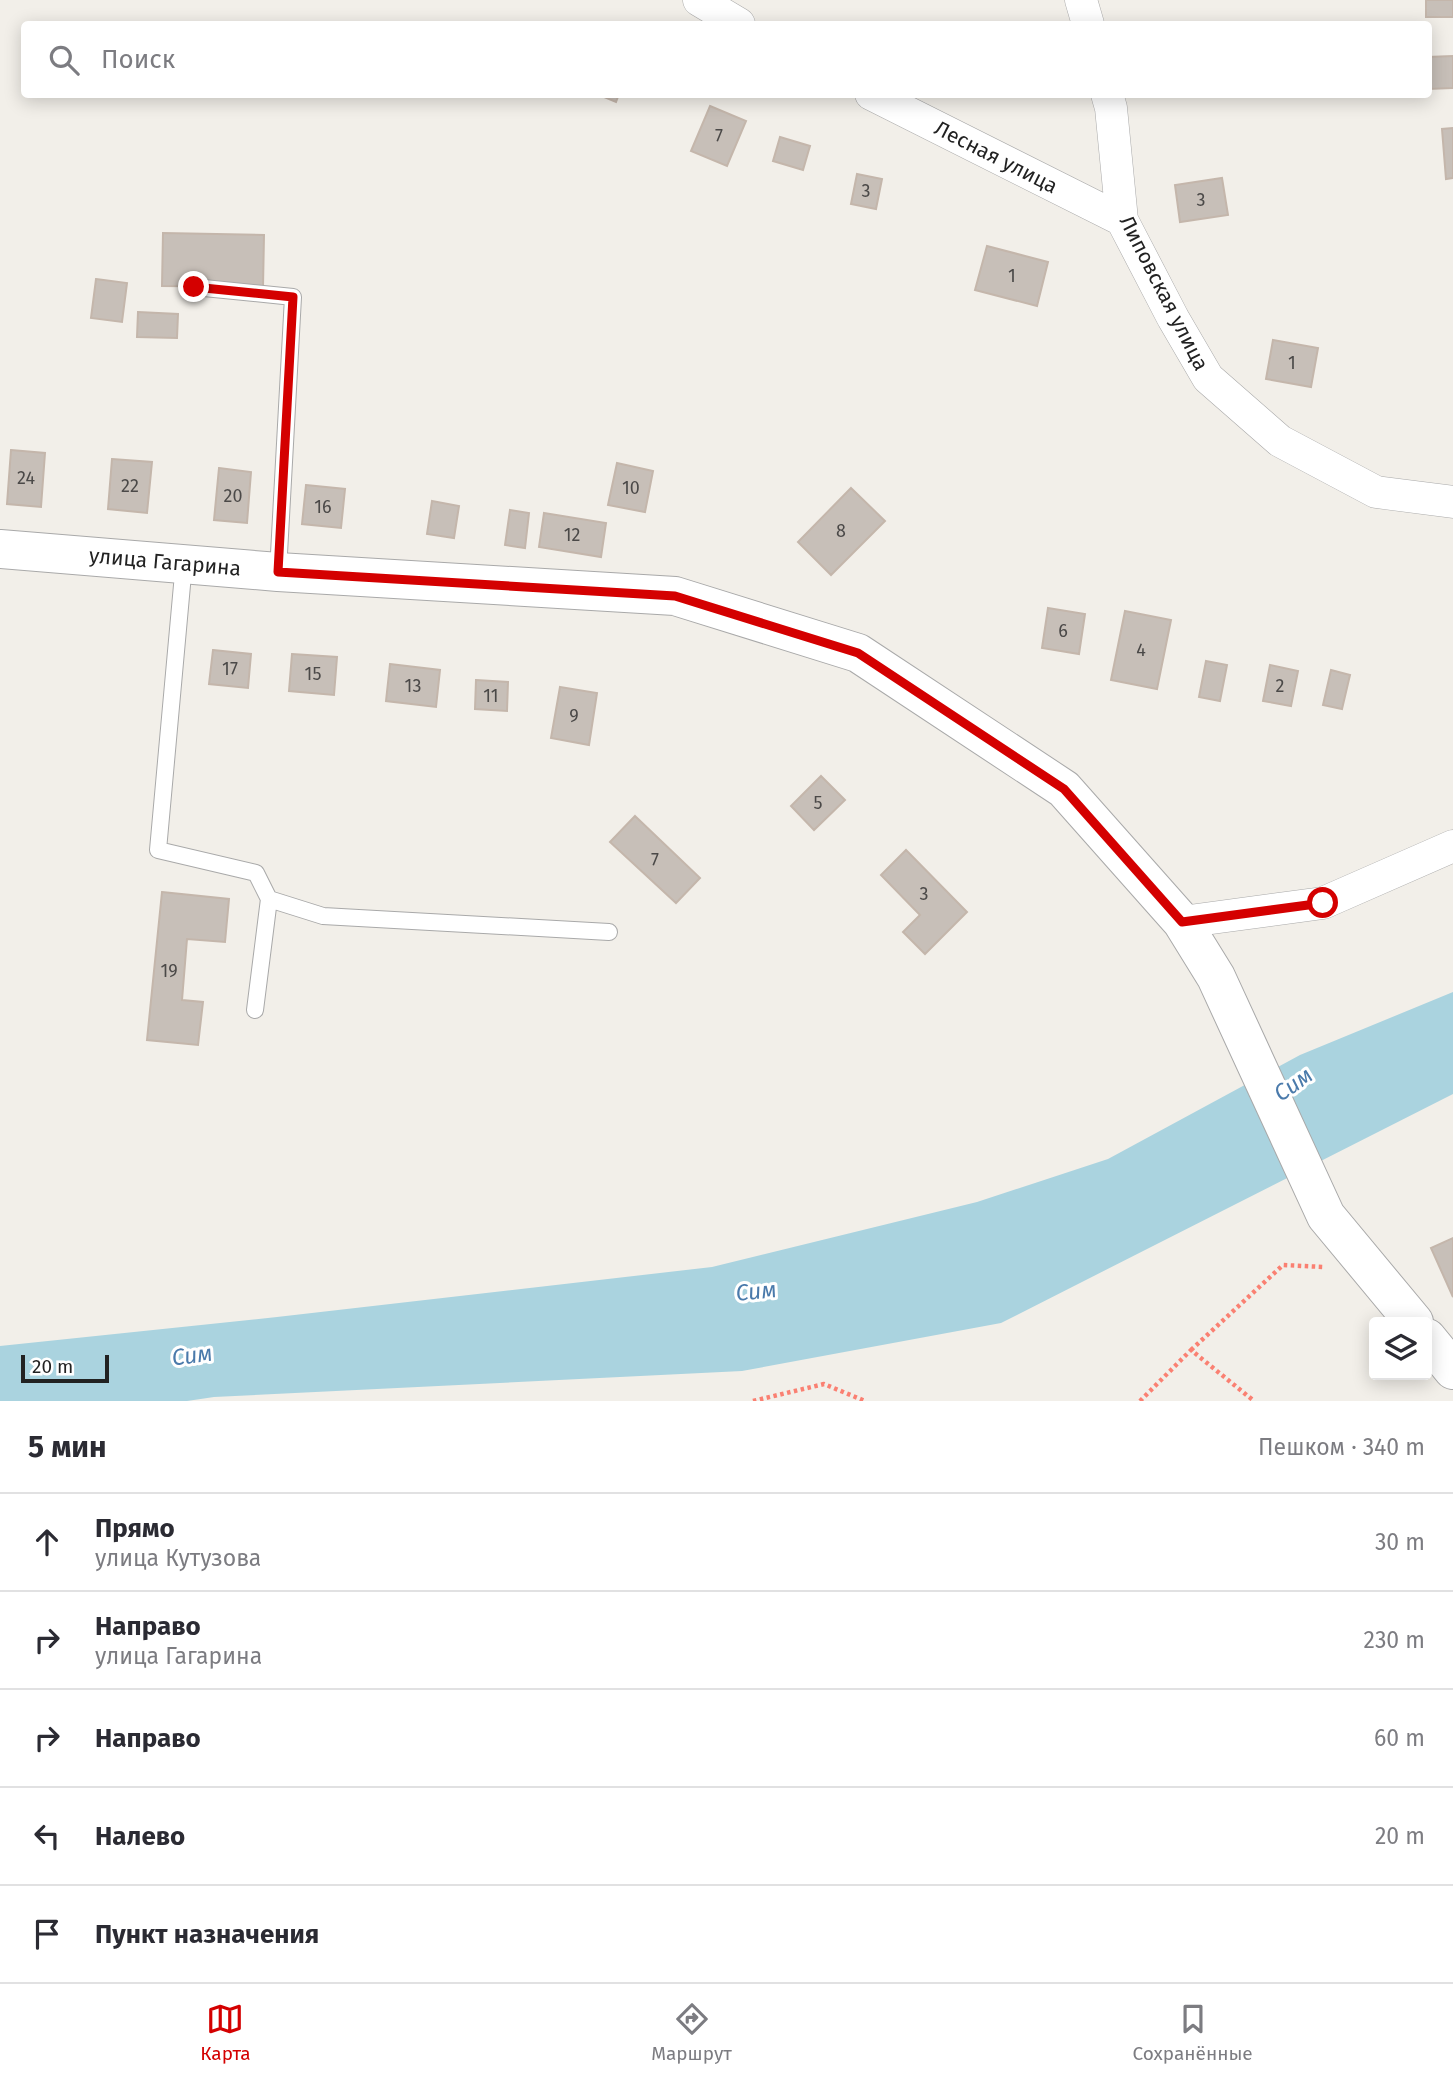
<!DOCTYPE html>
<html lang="ru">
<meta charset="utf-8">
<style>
:root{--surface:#fff;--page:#f2f2f3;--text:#2b2b33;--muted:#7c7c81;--line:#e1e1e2;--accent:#d40000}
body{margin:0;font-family:"Fira Sans",sans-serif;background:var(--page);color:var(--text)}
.controls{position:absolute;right:21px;bottom:21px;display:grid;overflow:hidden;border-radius:7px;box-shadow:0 4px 18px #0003}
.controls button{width:63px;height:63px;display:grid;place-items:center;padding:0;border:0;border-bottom:2px solid var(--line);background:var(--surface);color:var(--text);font:35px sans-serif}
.scale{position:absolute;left:21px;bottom:18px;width:88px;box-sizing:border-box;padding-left:7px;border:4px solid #222;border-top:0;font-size:19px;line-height:24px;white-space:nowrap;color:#222;-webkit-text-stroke:5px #fff;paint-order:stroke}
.stop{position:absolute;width:21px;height:21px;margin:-16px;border:5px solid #d40000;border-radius:50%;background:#fff}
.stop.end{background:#d40000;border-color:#fff;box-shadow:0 2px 7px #0008}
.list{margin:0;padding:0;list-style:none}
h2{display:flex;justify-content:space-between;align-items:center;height:91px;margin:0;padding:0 28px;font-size:30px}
h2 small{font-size:23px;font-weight:400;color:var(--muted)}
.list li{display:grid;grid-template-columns:46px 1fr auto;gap:21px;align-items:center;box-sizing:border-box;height:98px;padding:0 28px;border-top:2px solid var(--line)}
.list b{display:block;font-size:26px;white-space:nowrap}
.list p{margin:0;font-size:23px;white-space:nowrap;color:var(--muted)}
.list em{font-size:23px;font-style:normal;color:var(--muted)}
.icon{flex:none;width:38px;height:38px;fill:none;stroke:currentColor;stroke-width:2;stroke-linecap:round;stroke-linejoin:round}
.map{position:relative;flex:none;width:1453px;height:1401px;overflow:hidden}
.search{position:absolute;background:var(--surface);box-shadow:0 4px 18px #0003;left:21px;right:21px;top:21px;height:77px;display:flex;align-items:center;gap:18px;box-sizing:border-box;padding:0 24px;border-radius:7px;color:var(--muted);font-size:26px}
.sheet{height:581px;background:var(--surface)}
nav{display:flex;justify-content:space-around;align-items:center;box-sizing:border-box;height:98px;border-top:2px solid var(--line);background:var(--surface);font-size:19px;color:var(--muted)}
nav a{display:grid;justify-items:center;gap:4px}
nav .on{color:var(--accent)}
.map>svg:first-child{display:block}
.water{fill:#aad3df}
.building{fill:#c7bfb8;stroke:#c4b6ab;stroke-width:2}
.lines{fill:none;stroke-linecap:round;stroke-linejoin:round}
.service-casing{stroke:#a9a9a9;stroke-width:18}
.minor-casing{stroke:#a9a9a9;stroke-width:33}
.tertiary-casing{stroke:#a9a9a9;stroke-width:40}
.path{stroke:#fa8072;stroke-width:4.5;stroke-dasharray:3.5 3.5;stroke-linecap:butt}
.service{stroke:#fff;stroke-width:16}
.minor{stroke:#fff;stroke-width:32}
.tertiary{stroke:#fff;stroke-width:38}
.route{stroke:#d40000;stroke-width:9}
.labels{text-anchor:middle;stroke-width:6;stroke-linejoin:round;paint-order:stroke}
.number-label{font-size:18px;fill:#4b4948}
.street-label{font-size:21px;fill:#222;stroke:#fff}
.water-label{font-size:23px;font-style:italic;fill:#4a7aab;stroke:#fff}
</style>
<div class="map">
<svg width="1453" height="1401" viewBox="0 0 1453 1401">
<rect width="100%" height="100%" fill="#f2efe9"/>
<!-- water -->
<path class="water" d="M1453 992V1094L1001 1323 742 1371 214 1397 187 1401H0V1346L277 1317 712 1267 977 1202 1108 1159 1300 1055Z"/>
<!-- building -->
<path class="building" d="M1426 0H1453V17H1426Z
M1453 56V88L1428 89V57Z
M597 94H619L616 102Z
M710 106 746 121 727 166 691 151Z
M1453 128V178L1446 179 1442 129Z
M780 137 810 146 803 170 773 161Z
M857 174 882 179 876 209 851 204Z
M1222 178 1228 215 1180 222 1175 185Z
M163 233 264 235 263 287 162 286Z
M987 246 1048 262 1037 306 975 290Z
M96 279 127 283 122 322 91 318Z
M138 312 178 314 177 338 137 337Z
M1273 340 1318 348 1311 387 1266 379Z
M11 450 45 453 41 507 7 504Z
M112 459 152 462 147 513 108 509Z
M617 463 653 471 645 512 608 505Z
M219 468 251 472 247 523 214 520Z
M306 485 345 489 341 528 302 524Z
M851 488 885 521 831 575 798 542Z
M432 501 459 506 454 538 427 534Z
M510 510 529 513 525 548 505 545Z
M544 513 606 523 601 557 539 547Z
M1048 608 1085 614 1079 654 1042 648Z
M1125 611 1171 620 1157 689 1111 680Z
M213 650 251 654 248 688 209 684Z
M292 654 337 657 334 695 289 691Z
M1206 661 1227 665 1220 701 1199 697Z
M390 664 440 670 436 707 386 701Z
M1270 665 1298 671 1291 706 1263 701Z
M1331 670 1350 675 1342 709 1323 705Z
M476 680 508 682 507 711 475 709Z
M560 687 597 693 589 745 551 738Z
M821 776 845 800 814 830 791 806Z
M635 816 700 878 676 903 610 842Z
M906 850 967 912 925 954 903 932 920 915 881 875Z
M162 892 229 899 225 942 187 939 182 1000 203 1002 198 1045 147 1040Z
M1453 1238V1297L1431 1248Z"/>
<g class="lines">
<!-- service casing -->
<g class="service-casing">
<path id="service" d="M194 287 293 297 278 572
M184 563 158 850 256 873 269 899 255 1010
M269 899 323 916 609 932"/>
</g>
<!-- minor casing -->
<g class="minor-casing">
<path id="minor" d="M699 0 739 24
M1081 0 1088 24
M871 94 1122 220
M1107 94 1111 108 1122 220 1173 318 1208 378 1280 441 1376 492 1453 502
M1182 922 1323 903 1453 846"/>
</g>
<!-- tertiary casing -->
<g class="tertiary-casing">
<path id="tertiary" d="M0 549 278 572 675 596 858 653 1064 789 1182 922 1216 977 1326 1216 1414 1322
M1427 1338 1453 1370"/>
</g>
<!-- path -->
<path class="path" d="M1191 1350 1283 1265 1324 1267
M753 1401 824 1384 865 1401
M1140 1401 1191 1350 1254 1401"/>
<!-- service -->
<use href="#service" class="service"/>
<!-- minor -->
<use href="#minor" class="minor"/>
<!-- tertiary -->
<use href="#tertiary" class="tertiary"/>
</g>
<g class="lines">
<!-- route -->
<path class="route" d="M194 287 293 297 278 572 675 596 858 653 1064 789 1182 922 1323 903"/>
</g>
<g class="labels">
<!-- number labels -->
<g class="number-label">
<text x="719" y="142">7</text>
<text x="866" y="197">3</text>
<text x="1201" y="206">3</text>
<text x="1012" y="282">1</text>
<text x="1292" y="369">1</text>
<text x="26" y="484">24</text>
<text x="130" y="492">22</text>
<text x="631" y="494">10</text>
<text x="233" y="502">20</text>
<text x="323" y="513">16</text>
<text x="841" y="537">8</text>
<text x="572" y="541">12</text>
<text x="1063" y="637">6</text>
<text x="1141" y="656">4</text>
<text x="230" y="675">17</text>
<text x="313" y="680">15</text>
<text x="413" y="692">13</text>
<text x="1280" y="692">2</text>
<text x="491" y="702">11</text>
<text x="574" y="722">9</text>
<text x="818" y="809">5</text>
<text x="655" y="866">7</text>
<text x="924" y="900">3</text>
<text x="169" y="977">19</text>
</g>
<!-- street labels -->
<g class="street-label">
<text transform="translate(996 157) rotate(27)" y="7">Лесная улица</text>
<text transform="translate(1164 293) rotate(63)" y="7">Липовская улица</text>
<text transform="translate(165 562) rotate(5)" y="7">улица Гагарина</text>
</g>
<!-- water labels -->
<g class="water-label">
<text transform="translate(1293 1084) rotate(-35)" y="8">Сим</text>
<text transform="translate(756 1291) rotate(-6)" y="8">Сим</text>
<text transform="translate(192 1355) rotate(-7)" y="8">Сим</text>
</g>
</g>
</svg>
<div class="controls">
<button><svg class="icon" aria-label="layers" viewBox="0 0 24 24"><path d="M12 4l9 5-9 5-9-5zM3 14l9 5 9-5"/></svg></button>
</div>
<div class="scale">20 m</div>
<div class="stop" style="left:1323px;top:903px"></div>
<div class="stop end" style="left:194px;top:287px"></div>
<div class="search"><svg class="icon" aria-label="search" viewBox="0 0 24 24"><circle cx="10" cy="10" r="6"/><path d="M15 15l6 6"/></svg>Поиск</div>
</div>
<section class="sheet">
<h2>5 мин<small>Пешком · 340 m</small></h2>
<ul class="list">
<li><svg class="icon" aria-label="ahead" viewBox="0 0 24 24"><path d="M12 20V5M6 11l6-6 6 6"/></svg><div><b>Прямо</b><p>улица Кутузова</p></div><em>30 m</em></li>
<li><svg class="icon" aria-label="right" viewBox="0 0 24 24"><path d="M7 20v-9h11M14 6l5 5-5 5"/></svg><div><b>Направо</b><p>улица Гагарина</p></div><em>230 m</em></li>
<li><svg class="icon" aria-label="right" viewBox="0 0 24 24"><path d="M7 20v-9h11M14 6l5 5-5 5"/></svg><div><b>Направо</b></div><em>60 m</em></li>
<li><svg class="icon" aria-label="left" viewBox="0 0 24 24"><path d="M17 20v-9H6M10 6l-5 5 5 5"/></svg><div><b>Налево</b></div><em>20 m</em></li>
<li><svg class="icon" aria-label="arrive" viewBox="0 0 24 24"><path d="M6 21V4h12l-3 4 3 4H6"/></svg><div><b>Пункт назначения</b></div></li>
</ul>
</section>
<nav>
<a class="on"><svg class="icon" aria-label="map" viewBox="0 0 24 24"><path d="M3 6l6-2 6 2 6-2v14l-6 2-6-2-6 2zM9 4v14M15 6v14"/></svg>Карта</a>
<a><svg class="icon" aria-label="directions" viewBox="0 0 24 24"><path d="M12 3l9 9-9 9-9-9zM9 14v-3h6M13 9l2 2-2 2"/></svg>Маршрут</a>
<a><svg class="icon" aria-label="saved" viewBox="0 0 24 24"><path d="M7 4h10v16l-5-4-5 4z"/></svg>Сохранённые</a>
</nav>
